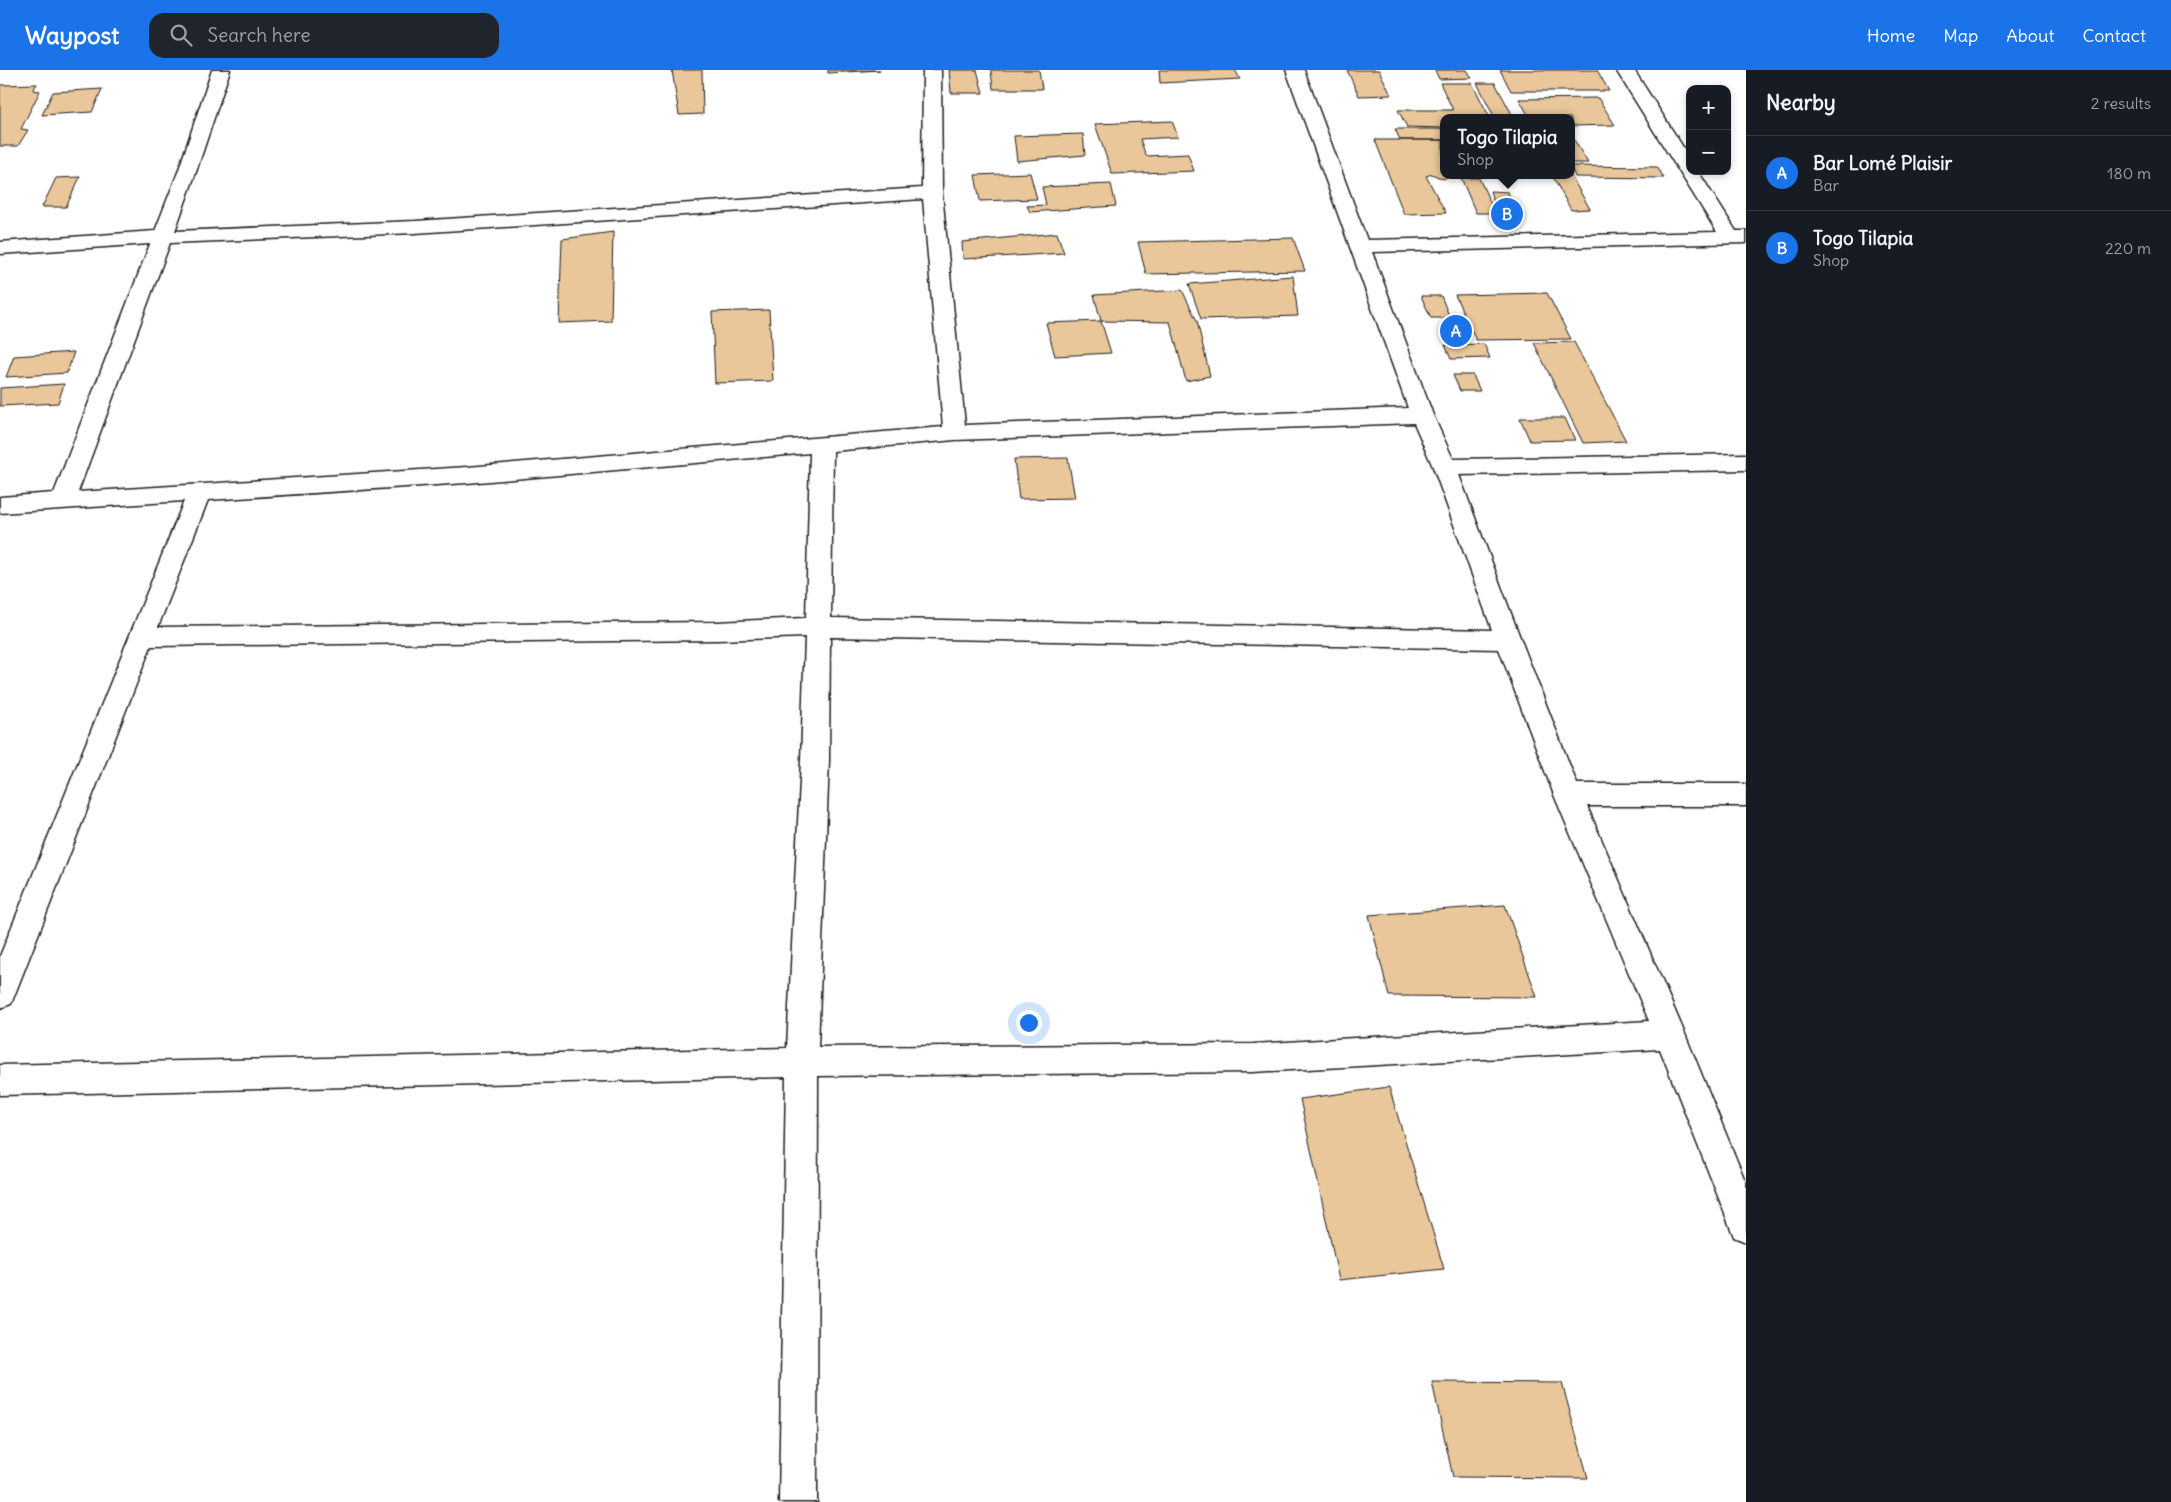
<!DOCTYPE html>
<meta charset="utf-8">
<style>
:root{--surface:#171b24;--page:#20242c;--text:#f1f3f6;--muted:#9ea1a6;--line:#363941;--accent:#1a73e8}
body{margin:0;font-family:Delius,sans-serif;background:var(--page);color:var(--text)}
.controls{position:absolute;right:15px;top:15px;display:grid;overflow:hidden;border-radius:10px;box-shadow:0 2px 8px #0003}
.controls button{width:45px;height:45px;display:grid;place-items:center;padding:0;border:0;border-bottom:1px solid var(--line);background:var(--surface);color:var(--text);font:25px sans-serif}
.you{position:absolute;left:1028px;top:952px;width:18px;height:18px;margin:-12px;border:4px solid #fff;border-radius:50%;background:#1a73e8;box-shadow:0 0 0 8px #1a73e833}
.badge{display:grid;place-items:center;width:32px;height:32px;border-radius:50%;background:var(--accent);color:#fff;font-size:16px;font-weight:700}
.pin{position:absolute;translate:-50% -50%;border:2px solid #fff;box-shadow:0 1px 5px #0006}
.popup{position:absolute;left:1440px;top:44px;width:135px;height:65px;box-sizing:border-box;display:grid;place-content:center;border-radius:10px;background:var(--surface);filter:drop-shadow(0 1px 4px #0005);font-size:16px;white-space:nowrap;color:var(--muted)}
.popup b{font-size:19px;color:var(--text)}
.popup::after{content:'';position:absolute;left:50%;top:100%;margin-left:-10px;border:10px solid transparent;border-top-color:var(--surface)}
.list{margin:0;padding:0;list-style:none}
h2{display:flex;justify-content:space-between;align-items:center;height:65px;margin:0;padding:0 20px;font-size:21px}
h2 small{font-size:16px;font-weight:400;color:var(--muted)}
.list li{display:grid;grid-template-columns:32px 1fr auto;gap:15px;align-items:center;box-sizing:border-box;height:75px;padding:0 20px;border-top:1px solid var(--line)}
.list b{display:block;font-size:19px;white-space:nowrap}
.list p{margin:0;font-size:16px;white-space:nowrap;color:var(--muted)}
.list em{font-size:16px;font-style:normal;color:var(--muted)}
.icon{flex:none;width:28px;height:28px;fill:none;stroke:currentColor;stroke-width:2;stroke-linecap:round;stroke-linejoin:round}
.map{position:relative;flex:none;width:1746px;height:1432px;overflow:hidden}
header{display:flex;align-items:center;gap:30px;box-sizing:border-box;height:70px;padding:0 25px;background:var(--accent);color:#fff}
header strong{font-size:24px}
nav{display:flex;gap:28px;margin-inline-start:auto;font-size:18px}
.search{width:350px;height:45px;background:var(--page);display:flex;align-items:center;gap:12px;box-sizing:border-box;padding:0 18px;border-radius:15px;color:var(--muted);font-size:19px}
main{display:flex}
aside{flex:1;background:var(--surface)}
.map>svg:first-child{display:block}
.building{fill:#e9c79b;stroke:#1c1c1c}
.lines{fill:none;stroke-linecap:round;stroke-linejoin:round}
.minor-casing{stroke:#1c1c1c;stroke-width:3}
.minor{fill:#fff;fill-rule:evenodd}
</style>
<header>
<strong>Waypost</strong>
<div class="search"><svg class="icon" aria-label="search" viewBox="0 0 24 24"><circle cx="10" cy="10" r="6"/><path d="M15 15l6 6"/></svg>Search here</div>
<nav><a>Home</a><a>Map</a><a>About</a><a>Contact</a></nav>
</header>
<main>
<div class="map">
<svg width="1746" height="1432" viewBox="0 0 1746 1432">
<rect width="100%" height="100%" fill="#fff"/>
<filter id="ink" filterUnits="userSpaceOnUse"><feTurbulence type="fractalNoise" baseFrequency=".02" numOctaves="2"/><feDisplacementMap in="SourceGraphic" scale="10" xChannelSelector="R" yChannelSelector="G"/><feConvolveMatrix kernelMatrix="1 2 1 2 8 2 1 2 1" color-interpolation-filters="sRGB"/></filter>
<g filter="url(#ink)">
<!-- building -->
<path class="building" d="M672 0H702L703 44 679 45Z
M828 0H880L828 3Z
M949 0H977L983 23H951Z
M991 0H1039L1042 19H993Z
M1159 0H1235L1240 9 1160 13Z
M1347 0H1379L1391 25 1359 26Z
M1435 0H1467L1472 8 1439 9Z
M1500 0H1597L1609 21H1511Z
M1440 13H1472L1490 48H1443V58L1407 57 1398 40H1453Z
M1477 13H1495L1514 48H1495Z
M37 14 33 20 40 21 21 59 28 60 18 76H0V15Z
M102 19 92 42 42 45 53 22Z
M1598 28 1615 55 1571 56V48H1530L1519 29Z
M1172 51 1178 67 1140 69 1146 86 1188 84 1194 101 1112 104 1095 54Z
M1395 59H1443V70H1400Z
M1083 64 1085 85 1017 91 1014 66Z
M1571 65 1588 93H1571Z
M1375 70H1443V105H1479V106L1451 105 1443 109 1432 104 1426 106 1446 143 1404 144Z
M1571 96 1657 97 1664 108 1575 107Z
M1030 103 1037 129 980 131 975 105Z
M1571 106 1590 139 1571 140 1553 107Z
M80 107 66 137H42L56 108Z
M1461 108H1479L1495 143H1476Z
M1111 114 1116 136 1030 142 1027 136 1046 135 1042 117Z
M1490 121 1508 122 1518 148H1499Z
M613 162 611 251 559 253 562 169Z
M1057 163 1064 183 963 189 962 172Z
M1293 168 1305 201 1146 204 1138 172Z
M1293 206 1298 246 1201 249 1189 214Z
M1182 220 1197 251 1210 306 1186 311 1170 252 1101 251 1094 225Z
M1547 223 1571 269 1476 270 1455 225Z
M1421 226H1441L1450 248H1431Z
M769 240 773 311 715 313 712 242Z
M1446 249H1458L1468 271H1456Z
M1101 251 1111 283 1055 286 1046 253Z
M1574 272 1626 371 1583 373 1534 273Z
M1484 274 1490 288 1451 289 1445 275Z
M74 282 67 303 6 307 14 286Z
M1453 305H1473L1480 321H1460Z
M64 314 58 333 0 336V318Z
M1520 348H1565L1575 370 1530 371Z
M1068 388 1075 428 1019 429 1014 389Z
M1505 835 1537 927 1389 926 1369 845Z
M1389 1017 1444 1199 1339 1210 1300 1029Z
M1432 1312 1562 1313 1588 1408 1453 1407Z"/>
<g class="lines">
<!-- minor casing -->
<g class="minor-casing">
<path id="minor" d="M212 0H230L196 102 175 161 415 151 922 118 923 0H941L942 123 965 355 1408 338 1286 0H1304L1367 170 1717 162 1616 0H1634L1690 88V101H1698L1736 161H1746V173L1372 182 1433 345 1453 389 1746 384V400L1459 405 1521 570 1577 714H1746V736H1587L1685 964 1746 1113V1172L1734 1167 1660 979 1253 1002 818 1006 817 1432H779L786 1007 0 1025V995L787 978 801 690 805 567 717 570 151 576 15 924 11 934 0 938V886L184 431 0 443V427L54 423 150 174 0 184V172L155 161 178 102ZM923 129 943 357 467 397 78 422 170 173 415 163ZM1414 353 1433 397 1492 560 831 548 833 381 955 370ZM810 383 806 548 717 552 158 557 208 430 467 413ZM830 567 1499 579 1554 725 1649 951 1253 974 818 977 829 690Z"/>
</g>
<!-- minor -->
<use href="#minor" class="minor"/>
</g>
</g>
</svg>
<div class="controls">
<button>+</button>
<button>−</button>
</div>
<div class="you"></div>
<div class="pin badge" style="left:1456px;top:261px">A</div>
<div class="pin badge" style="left:1507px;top:144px">B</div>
<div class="popup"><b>Togo Tilapia</b>Shop</div>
</div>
<aside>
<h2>Nearby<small>2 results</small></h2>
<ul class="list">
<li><span class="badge">A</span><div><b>Bar Lomé Plaisir</b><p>Bar</p></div><em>180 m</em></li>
<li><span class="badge">B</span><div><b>Togo Tilapia</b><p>Shop</p></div><em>220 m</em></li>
</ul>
</aside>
</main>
